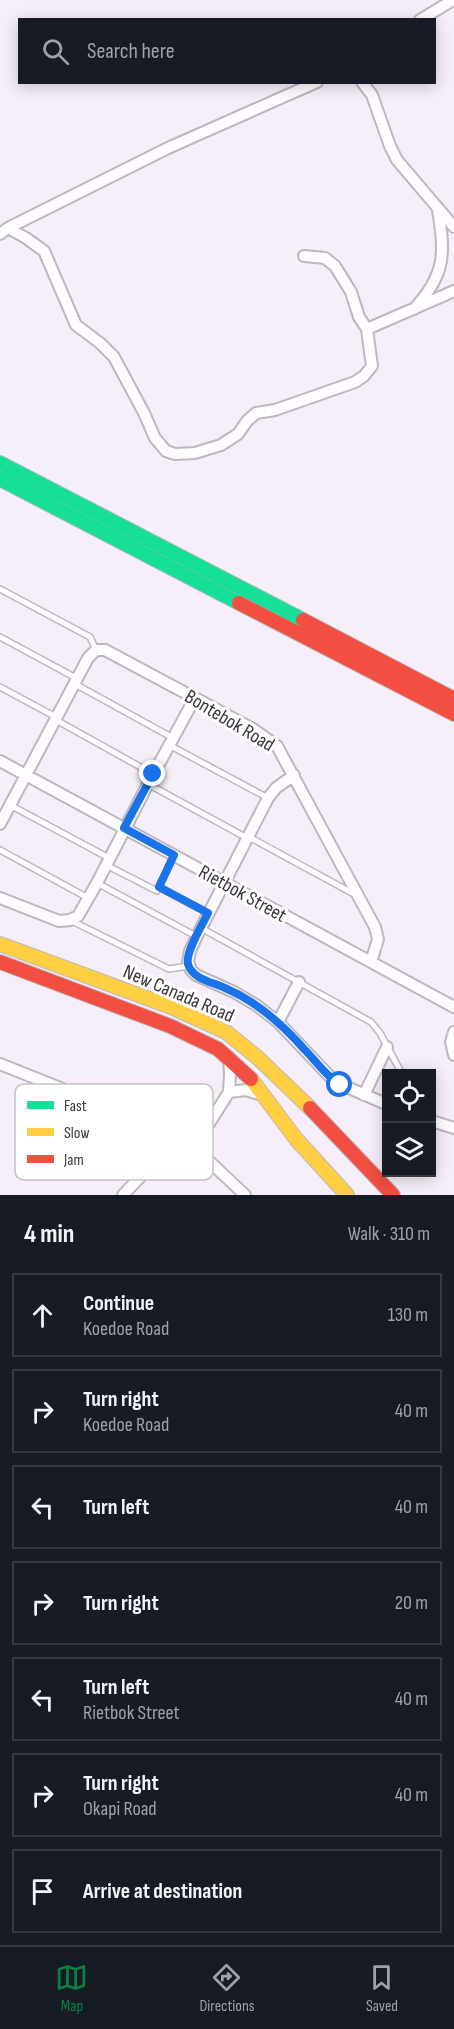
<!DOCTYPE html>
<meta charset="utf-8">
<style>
:root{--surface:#171b24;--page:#242831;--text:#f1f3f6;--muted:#9ea1a6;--line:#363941;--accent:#0b8043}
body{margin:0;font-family:"Sofia Sans Condensed",sans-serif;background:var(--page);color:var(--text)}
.controls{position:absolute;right:18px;bottom:18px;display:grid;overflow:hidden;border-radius:0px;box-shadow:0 3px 15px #0003}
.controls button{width:54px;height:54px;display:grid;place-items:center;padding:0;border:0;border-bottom:2px solid var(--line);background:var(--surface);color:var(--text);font:30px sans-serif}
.stop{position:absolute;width:18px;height:18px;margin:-14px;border:4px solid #1a73e8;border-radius:50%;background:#fff}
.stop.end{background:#1a73e8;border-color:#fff;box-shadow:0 2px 6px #0008}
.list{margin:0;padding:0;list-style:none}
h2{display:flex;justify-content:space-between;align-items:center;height:78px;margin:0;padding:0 24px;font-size:26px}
h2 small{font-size:20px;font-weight:400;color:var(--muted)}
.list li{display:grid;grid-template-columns:39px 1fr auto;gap:18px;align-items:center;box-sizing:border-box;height:84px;margin:0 12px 12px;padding:0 12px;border:2px solid var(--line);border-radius:0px}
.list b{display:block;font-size:22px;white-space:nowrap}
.list p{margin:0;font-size:20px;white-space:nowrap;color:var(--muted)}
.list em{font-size:20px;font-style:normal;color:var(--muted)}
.icon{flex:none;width:33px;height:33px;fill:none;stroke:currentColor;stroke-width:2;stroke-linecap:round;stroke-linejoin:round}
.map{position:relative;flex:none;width:454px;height:1195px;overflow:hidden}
.search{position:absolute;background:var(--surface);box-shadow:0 3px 15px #0003;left:18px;right:18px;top:18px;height:66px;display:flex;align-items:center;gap:15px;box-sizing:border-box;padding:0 21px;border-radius:0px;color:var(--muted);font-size:22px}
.sheet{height:750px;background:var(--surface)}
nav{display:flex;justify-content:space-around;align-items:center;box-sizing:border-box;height:84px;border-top:2px solid var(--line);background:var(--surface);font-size:16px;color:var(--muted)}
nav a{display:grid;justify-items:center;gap:3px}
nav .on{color:var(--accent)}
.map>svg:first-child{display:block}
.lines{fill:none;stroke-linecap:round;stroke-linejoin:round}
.lane-casing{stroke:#beb7bf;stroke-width:8}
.street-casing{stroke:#beb7bf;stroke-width:14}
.fast-casing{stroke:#beb7bf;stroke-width:16}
.slow-casing{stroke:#beb7bf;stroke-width:16}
.jam-casing{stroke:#beb7bf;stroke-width:16}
.lane{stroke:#fefcfe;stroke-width:5}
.street{stroke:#fefcfe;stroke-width:10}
.fast{stroke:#16e098;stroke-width:14}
.slow{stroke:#ffcf43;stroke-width:14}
.jam{stroke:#f24e42;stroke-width:14}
.route{stroke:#1a73e8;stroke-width:8}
.labels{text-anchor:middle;stroke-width:6;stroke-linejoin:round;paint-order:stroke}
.street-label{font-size:20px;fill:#3c353e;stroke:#fff}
.key{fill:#fff;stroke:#c4c2c5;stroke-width:1.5}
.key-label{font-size:16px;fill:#3c353e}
</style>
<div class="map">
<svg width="454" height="1195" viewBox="0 0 454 1195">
<rect width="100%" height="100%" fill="#f6eef8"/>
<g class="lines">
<!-- lane casing -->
<g class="lane-casing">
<path id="lane" d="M0 589 90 637 96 650
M0 637 76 678
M75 684 173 738
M0 687 56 717
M56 720 153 774
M169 745 268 798
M148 784 247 838
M10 805 109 858
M249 837 354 894
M0 850 88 898
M106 865 157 891 174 855
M97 883 196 936
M159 887 208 913
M72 921 169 969 188 966
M201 928 371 1022 380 1033 402 1074"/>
</g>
<!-- street casing -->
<g class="street-casing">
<path id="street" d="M420 20 453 0
M362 82 372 95 390 146 397 160 454 227
M8 228 26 238 44 251 76 325 100 343 114 357 144 413 155 438 166 451 175 454 195 453 221 445 238 434 247 421 256 413 275 410 355 382 364 376 372 366 367 329 359 317 351 292 335 266 325 258 304 256
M0 234 8 228 168 148 317 82
M414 309C446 274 445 254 438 210
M367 329 454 291
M0 761 454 1007
M294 775 276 788 268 798 197 936 190 951 188 962 191 970 196 975 234 992 256 1005 278 1022 335 1082 386 1104
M0 824 88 658 96 650H105L253 729 277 746 375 927 378 939 371 962
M0 898 59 921 70 920 78 916 97 883 148 784 195 698
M278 1022 299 982
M454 1032 451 1042 454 1055
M0 1064 173 1133 194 1147 245 1195
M229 1092 246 1090 265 1096
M364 1095 387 1047
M432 1121 454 1128
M194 1147 229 1092 230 1074 229 1057
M123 1195 166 1150 173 1133"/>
</g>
<!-- fast casing -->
<g class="fast-casing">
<path id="fast" d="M0 463 303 620
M0 479 239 603"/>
</g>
<!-- slow casing -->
<g class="slow-casing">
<path id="slow" d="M0 944 171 1007 226 1032 258 1058 310 1108
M251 1079 296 1139 347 1195"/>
</g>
<!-- jam casing -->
<g class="jam-casing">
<path id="jam" d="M239 603 454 714
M303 620 454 699
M0 962 170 1026 218 1049 251 1079
M310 1108 393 1195"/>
</g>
<!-- lane -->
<use href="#lane" class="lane"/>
<!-- street -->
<use href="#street" class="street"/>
<!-- fast -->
<use href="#fast" class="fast"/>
<!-- slow -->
<use href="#slow" class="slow"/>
<!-- jam -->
<use href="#jam" class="jam"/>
</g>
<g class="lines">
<!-- route -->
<path class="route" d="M153 774 124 828 174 855 159 887 208 913C203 924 185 952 188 964 192 979 213 982 225 988 256 1001 282 1024 304 1049 316 1061 326 1076 340 1085"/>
</g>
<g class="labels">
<!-- street labels -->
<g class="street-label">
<text transform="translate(230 720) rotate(31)" y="7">Bontebok Road</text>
<text transform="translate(243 893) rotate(29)" y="7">Rietbok Street</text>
<text transform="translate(179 993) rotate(23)" y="7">New Canada Road</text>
</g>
</g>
<!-- legend -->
<rect x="15" y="1084" width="198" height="96" rx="9" class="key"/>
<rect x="27" y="1101" width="27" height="8" fill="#16e098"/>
<rect x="27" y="1128" width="27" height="8" fill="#ffcf43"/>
<rect x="27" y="1155" width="27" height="8" fill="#f24e42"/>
<g class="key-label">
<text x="64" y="1111">Fast</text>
<text x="64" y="1138">Slow</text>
<text x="64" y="1165">Jam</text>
</g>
</svg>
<div class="controls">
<button><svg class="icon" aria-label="locate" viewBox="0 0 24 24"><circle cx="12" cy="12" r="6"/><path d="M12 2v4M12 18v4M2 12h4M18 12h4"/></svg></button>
<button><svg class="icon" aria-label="layers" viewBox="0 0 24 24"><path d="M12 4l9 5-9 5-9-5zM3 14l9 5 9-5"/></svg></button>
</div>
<div class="stop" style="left:340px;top:1085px"></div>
<div class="stop end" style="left:153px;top:774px"></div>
<div class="search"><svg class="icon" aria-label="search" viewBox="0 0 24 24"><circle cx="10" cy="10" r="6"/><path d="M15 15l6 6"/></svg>Search here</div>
</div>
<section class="sheet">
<h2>4 min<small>Walk · 310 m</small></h2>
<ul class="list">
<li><svg class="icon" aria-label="ahead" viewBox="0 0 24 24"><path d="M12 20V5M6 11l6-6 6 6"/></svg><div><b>Continue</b><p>Koedoe Road</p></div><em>130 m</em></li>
<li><svg class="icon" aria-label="right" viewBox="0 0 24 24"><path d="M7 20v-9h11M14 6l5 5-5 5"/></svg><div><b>Turn right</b><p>Koedoe Road</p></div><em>40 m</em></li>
<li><svg class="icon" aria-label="left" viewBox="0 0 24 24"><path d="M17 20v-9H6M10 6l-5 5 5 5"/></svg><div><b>Turn left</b></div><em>40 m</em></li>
<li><svg class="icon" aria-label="right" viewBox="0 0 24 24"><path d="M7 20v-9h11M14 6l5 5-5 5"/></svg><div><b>Turn right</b></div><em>20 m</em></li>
<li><svg class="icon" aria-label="left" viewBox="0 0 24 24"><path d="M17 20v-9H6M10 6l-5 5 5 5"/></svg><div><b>Turn left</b><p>Rietbok Street</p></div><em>40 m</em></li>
<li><svg class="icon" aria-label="right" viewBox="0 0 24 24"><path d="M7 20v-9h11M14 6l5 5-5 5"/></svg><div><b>Turn right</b><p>Okapi Road</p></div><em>40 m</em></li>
<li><svg class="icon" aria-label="arrive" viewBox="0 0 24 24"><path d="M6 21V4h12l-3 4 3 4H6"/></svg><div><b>Arrive at destination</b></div></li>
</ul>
</section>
<nav>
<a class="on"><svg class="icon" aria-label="map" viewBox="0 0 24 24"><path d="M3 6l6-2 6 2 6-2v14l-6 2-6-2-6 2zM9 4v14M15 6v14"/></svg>Map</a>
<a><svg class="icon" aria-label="directions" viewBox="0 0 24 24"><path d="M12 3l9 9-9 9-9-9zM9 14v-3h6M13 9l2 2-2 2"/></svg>Directions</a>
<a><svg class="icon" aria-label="saved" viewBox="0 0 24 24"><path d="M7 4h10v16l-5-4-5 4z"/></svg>Saved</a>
</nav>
